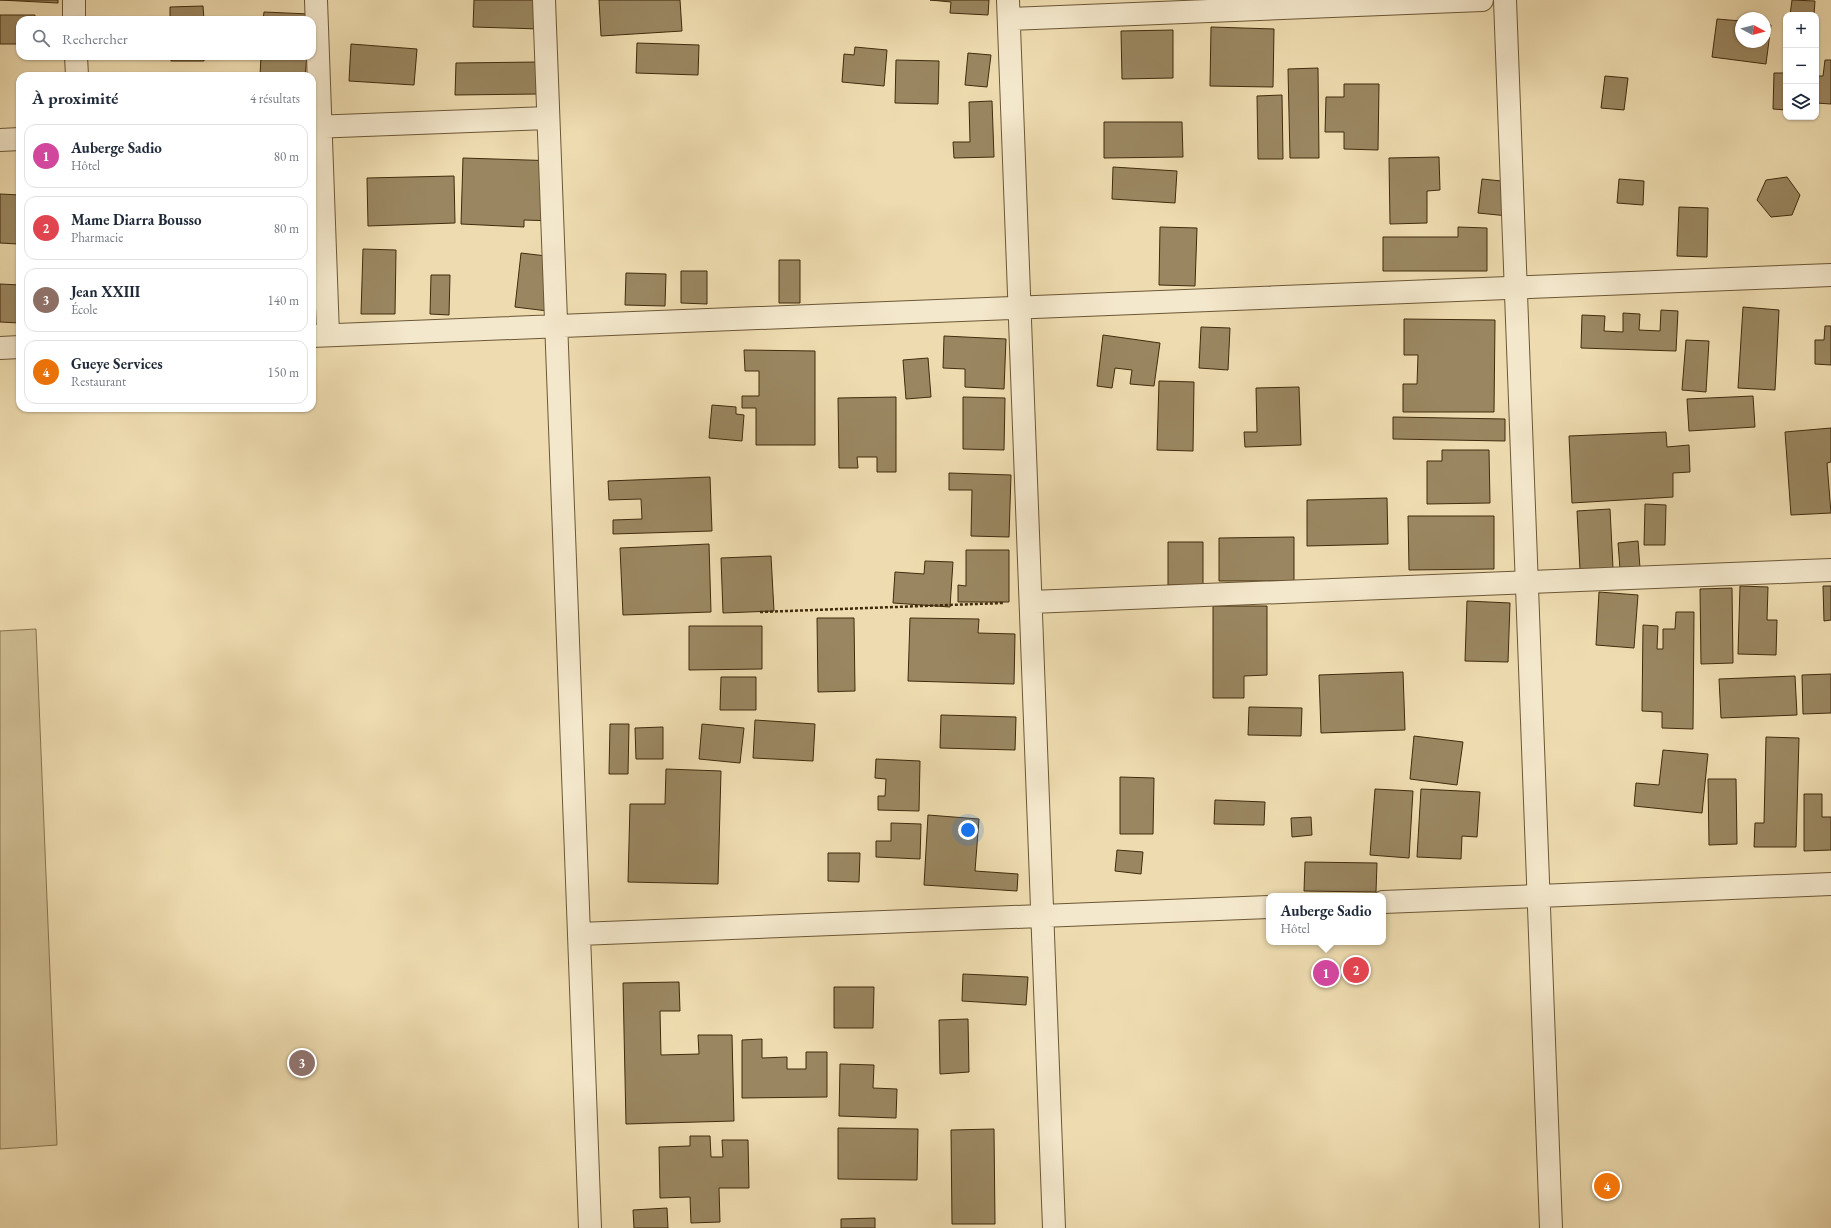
<!DOCTYPE html>
<html lang="fr">
<meta charset="utf-8">
<style>
:root{--surface:#fff;--page:#f6f6f7;--text:#1f2937;--muted:#747a83;--line:#e0e1e3;--accent:#db2777}
body{margin:0;font-family:"EB Garamond",serif;background:var(--page);color:var(--text)}
.controls{position:absolute;right:12px;top:12px;display:grid;overflow:hidden;border-radius:8px;box-shadow:0 1px 3px #0004}
.controls button{width:36px;height:36px;display:grid;place-items:center;padding:0;border:0;border-bottom:1px solid var(--line);background:var(--surface);color:var(--text);font:20px sans-serif}
.compass{position:absolute;left:1735px;top:12px;width:36px;height:36px;border-radius:50%;background:var(--surface);box-shadow:0 1px 3px #0004;rotate:97deg}
.you{position:absolute;left:968px;top:830px;width:14px;height:14px;margin:-10px;border:3px solid #fff;border-radius:50%;background:#1a73e8;box-shadow:0 0 0 6px #1a73e833}
.badge{display:grid;place-items:center;width:26px;height:26px;border-radius:50%;background:var(--accent);color:#fff;font-size:13px;font-weight:700}
.pin{position:absolute;translate:-50% -50%;border:2px solid #fff;box-shadow:0 1px 4px #0006}
.popup{position:absolute;left:1266px;top:893px;width:120px;height:52px;box-sizing:border-box;display:grid;place-content:center;border-radius:8px;background:var(--surface);filter:drop-shadow(0 1px 3px #0005);font-size:13px;white-space:nowrap;color:var(--muted)}
.popup b{font-size:15px;color:var(--text)}
.popup::after{content:'';position:absolute;left:50%;top:100%;margin-left:-8px;border:8px solid transparent;border-top-color:var(--surface)}
.list{margin:0;padding:0;list-style:none}
h2{display:flex;justify-content:space-between;align-items:center;height:52px;margin:0;padding:0 16px;font-size:17px}
h2 small{font-size:13px;font-weight:400;color:var(--muted)}
.list li{display:grid;grid-template-columns:26px 1fr auto;gap:12px;align-items:center;box-sizing:border-box;height:64px;margin:0 8px 8px;padding:0 8px;border:1px solid var(--line);border-radius:12px}
.list b{display:block;font-size:15px;white-space:nowrap}
.list p{margin:0;font-size:13px;white-space:nowrap;color:var(--muted)}
.list em{font-size:13px;font-style:normal;color:var(--muted)}
.icon{flex:none;width:22px;height:22px;fill:none;stroke:currentColor;stroke-width:2;stroke-linecap:round;stroke-linejoin:round}
.map{position:relative;flex:none;width:1831px;height:1228px;overflow:hidden}
.search{position:absolute;background:var(--surface);box-shadow:0 1px 3px #0004;left:16px;top:16px;width:300px;height:44px;display:flex;align-items:center;gap:10px;box-sizing:border-box;padding:0 14px;border-radius:12px;color:var(--muted);font-size:15px}
.panel{position:absolute;background:var(--surface);box-shadow:0 1px 3px #0004;left:16px;top:72px;width:300px;height:340px;border-radius:12px}
.map>svg:first-child{display:block}
.green{fill:#d0be94;stroke:#887450}
.building{fill:#9a8761;stroke:#402b0c}
.lines{fill:none;stroke-linecap:round;stroke-linejoin:round}
.minor-casing{stroke:#6c5735;stroke-width:24}
.tertiary-casing{stroke:#6c5735;stroke-width:24}
.path{stroke:#402b0c;stroke-width:2.5;stroke-dasharray:3 2;stroke-linecap:butt}
.minor{stroke:#f4e8cc;stroke-width:22}
.tertiary{stroke:#f4e8cc;stroke-width:22}
</style>
<div class="map">
<svg width="1831" height="1228" viewBox="0 0 1831 1228">
<rect width="100%" height="100%" fill="#eedcb0"/>
<filter id="stains"><feTurbulence type="fractalNoise" baseFrequency=".005" numOctaves="4"/><feColorMatrix values="0 0 0 0 .2 0 0 0 0 .09 0 0 0 0 .02 0 0 0 .5 -.17"/></filter>
<radialGradient id="worn" r=".72"><stop offset=".6" stop-color="#630" stop-opacity="0"/><stop offset="1" stop-color="#630" stop-opacity=".3"/></radialGradient>
<!-- green -->
<path class="green" d="M36 629 57 1145 0 1149V631Z"/>
<!-- building -->
<path class="building" d="M0 0H58V3Z
M474 0H542L541 29 473 27Z
M599 0H680L682 31 601 36Z
M930 0H989L988 15 950 13 951 2Z
M1792 0 1815 1 1814 15H1790Z
M203 6 204 20H170V7Z
M264 12 309 14V20H263Z
M0 15H35V20H20V44H0Z
M1717 19 1741 21V42H1765V24L1771 25 1766 64 1712 57Z
M1211 27 1274 29 1273 87 1210 86Z
M1173 30V78L1122 79 1121 31Z
M637 43 699 45 698 75 636 73Z
M351 44 417 49 414 85 349 81Z
M855 47 887 50 884 86 842 82 844 54 854 55Z
M968 53 991 55 987 87 965 85Z
M171 56H204V61H171Z
M261 56H307L305 76H260Z
M896 60 939 61 938 104 895 103Z
M1825 60H1831V104L1816 103V76H1823Z
M539 62V94L455 95 456 63Z
M1318 68 1319 158H1290L1288 69Z
M1774 73H1786V110L1773 109Z
M1605 76 1628 78 1624 110 1601 108Z
M1344 84H1379L1378 150 1344 149V132H1325L1326 97H1344Z
M1282 95 1283 159H1258L1257 96Z
M992 101 994 157 954 158 953 142H970L969 102Z
M1104 122H1182L1183 157 1104 158Z
M1439 157 1440 190 1427 191V223L1390 224 1389 158Z
M463 158 558 161 556 221 524 220V227L461 224Z
M1113 167 1177 171 1175 203 1112 199Z
M454 176 455 223 368 226 367 178Z
M1787 177 1800 195 1792 215 1771 217 1757 200 1766 180Z
M1482 179 1511 182 1508 216 1478 213Z
M1619 179 1644 181 1643 205 1617 203Z
M0 194 20 195 18 244 0 243Z
M1679 207 1708 208 1707 257 1677 256Z
M1160 227 1197 228 1195 286 1159 285Z
M1458 227 1487 228V271H1383V237H1458Z
M312 246 313 270H312Z
M363 249 396 250 395 314H361Z
M521 253 563 258 556 312 515 307Z
M779 260H800V303H779Z
M681 271H707V304L681 303Z
M626 273 666 274 665 306 625 305Z
M431 275H450L449 315 430 314Z
M0 284 20 285 19 323 0 322Z
M312 288H317L315 316H312Z
M1743 307 1779 310 1775 390 1738 388Z
M1661 310 1678 311 1676 351 1581 348 1582 315 1605 316 1604 331 1623 332V313L1640 314 1639 330 1660 331Z
M1404 319 1495 320 1494 412H1403V384H1417L1418 355H1404Z
M1825 326H1831V365L1815 364V340H1824Z
M1201 327 1230 328 1228 370 1199 368Z
M1103 335 1160 343 1154 386 1130 384 1132 370 1115 368 1112 388 1097 386Z
M944 336 1006 339 1004 389 965 387V369L943 368Z
M1686 340 1709 341 1706 392 1682 390Z
M744 350 815 351V445H756V408H742V396H759V371H745Z
M928 358 931 397 906 399 903 360Z
M1159 381 1194 382 1193 451 1157 450Z
M1299 387 1301 445 1245 447 1244 432H1257L1256 388Z
M1753 396 1755 427 1689 431 1687 399Z
M896 397V472H877V457H857L858 468H839L838 398Z
M963 397 1005 398 1004 450 963 449Z
M712 405 736 407V414L744 415 742 441 709 438Z
M1393 417 1505 419V441L1393 439Z
M1831 428V462L1827 463 1831 513 1791 515 1785 432Z
M1666 432 1667 447 1689 445 1690 472 1673 473V497L1572 503 1569 436Z
M1442 450H1489L1490 503 1427 504V461H1442Z
M949 473 1011 475 1009 537 971 536 972 490H949Z
M710 477 712 531 613 534V520L642 519 641 499 609 500 608 481Z
M1387 498 1388 544 1307 546V500Z
M1645 504 1666 505 1665 545H1644Z
M1610 509 1613 568 1580 570 1577 511Z
M1408 516H1494V569L1409 570Z
M1294 537V581H1219V538Z
M1638 541 1640 568 1620 569 1618 543Z
M1168 542H1203V585H1168Z
M709 544 711 612 623 615 620 548Z
M966 550H1009V602H958V585L966 586Z
M771 556 774 611 723 613 721 558Z
M925 561 953 562 950 607 893 603 895 572 924 574Z
M1740 586 1768 587 1767 620H1777L1776 655 1738 654Z
M1823 586H1831V620L1824 621Z
M1732 588 1733 663 1701 664 1700 589Z
M1599 592 1638 595 1634 648 1596 645Z
M1467 601 1510 603 1508 662 1465 661Z
M1213 606H1267V675L1244 676V698H1213Z
M1676 612H1694L1693 729 1662 728V712L1642 711 1643 625 1658 626 1657 649H1663V629H1675Z
M817 618H854L855 691 818 692Z
M910 618 979 619 978 633 1015 634 1014 684 908 681Z
M689 626H762V669L689 670Z
M1403 672 1405 730 1321 733 1319 675Z
M1831 674V713L1803 714 1802 675Z
M1795 676 1797 715 1721 718 1719 679Z
M721 677H756V710H720Z
M1249 707 1302 708 1301 736 1248 735Z
M941 715 1016 717 1015 750 940 748Z
M755 720 815 724 813 761 753 758Z
M610 724H629L628 774H609Z
M702 724 744 728 740 763 699 759Z
M663 727V759H636L635 728Z
M1414 736 1463 742 1457 785 1410 779Z
M1766 737 1799 738 1796 847H1754L1755 823H1764Z
M1663 750 1708 754 1702 813 1634 806 1636 783 1659 785Z
M876 759 920 761 919 811 878 810V796H885L886 779 875 778Z
M666 769 721 771 718 884 628 882 630 804H665Z
M1120 777 1154 778 1153 834H1120Z
M1708 779H1736L1737 844 1709 845Z
M1375 789 1413 791 1409 858 1370 855Z
M1421 789 1480 792 1477 837 1462 836 1461 859 1417 857Z
M1804 794H1822V817H1831V850L1804 851Z
M1215 800 1265 802 1264 825 1214 824Z
M928 815 979 819 975 871 1018 874 1017 891 924 885Z
M1311 817 1312 835 1292 837 1291 818Z
M891 823 921 824 920 859 876 857V841H891Z
M1117 850 1143 852 1141 874 1115 871Z
M828 853H860L859 882 828 881Z
M1305 862 1377 863 1376 892 1304 891Z
M963 974 1028 977 1026 1005 962 1001Z
M679 982 680 1011H660L661 1055 699 1054 698 1035H732L734 1121 626 1124 623 983Z
M834 987H874L873 1028H834Z
M968 1019 969 1072 940 1074 939 1020Z
M762 1039V1058L787 1057V1069H806V1052H827V1097L742 1098V1040Z
M840 1064 874 1065 873 1088 897 1089 896 1118 839 1116Z
M838 1128 918 1129 917 1180 838 1179Z
M994 1129 995 1224H952L951 1130Z
M690 1136H710L711 1157H723L722 1140H748L749 1188H719L720 1222 691 1223 690 1197 660 1198 659 1147 690 1146Z
M667 1208 668 1228H634L633 1210Z
M875 1218V1228H841V1219Z"/>
<g class="lines">
<!-- minor casing -->
<g class="minor-casing">
<path id="minor" d="M74 0V20
M316 0 328 335
M544 0 590 1228
M1008 0 1054 1228
M1009 19 1482 0
M76 56 77 76
M312 127 548 118
M0 140 20 139
M312 336 1831 275
M0 348 20 347
M1031 602 1831 570
M1383 902 1539 896
M579 934 1269 907"/>
</g>
<!-- tertiary casing -->
<g class="tertiary-casing">
<path id="tertiary" d="M1505 0 1551 1228
M1539 896 1831 884"/>
</g>
<!-- path -->
<path class="path" d="M760 612 1003 603"/>
<!-- minor -->
<use href="#minor" class="minor"/>
<!-- tertiary -->
<use href="#tertiary" class="tertiary"/>
</g>
<rect width="100%" height="100%" filter="url(#stains)"/>
<rect width="100%" height="100%" fill="url(#worn)"/>
</svg>
<div class="controls">
<button>+</button>
<button>−</button>
<button><svg class="icon" aria-label="layers" viewBox="0 0 24 24"><path d="M12 4l9 5-9 5-9-5zM3 14l9 5 9-5"/></svg></button>
</div>
<svg class="compass" viewBox="-18 -18 36 36"><path d="M0-13l5 13h-10z" fill="#e53935"/><path d="M0 13l5-13h-10z" fill="#747a83"/></svg>
<div class="you"></div>
<div class="pin badge" style="left:1326px;top:973px;background:#d1479c">1</div>
<div class="popup"><b>Auberge Sadio</b>Hôtel</div>
<div class="pin badge" style="left:1356px;top:970px;background:#e0444e">2</div>
<div class="pin badge" style="left:302px;top:1063px;background:#8d6e63">3</div>
<div class="pin badge" style="left:1607px;top:1186px;background:#e8710a">4</div>
<div class="search"><svg class="icon" aria-label="search" viewBox="0 0 24 24"><circle cx="10" cy="10" r="6"/><path d="M15 15l6 6"/></svg>Rechercher</div>
<section class="panel">
<h2>À proximité<small>4 résultats</small></h2>
<ul class="list">
<li><span class="badge" style="background:#d1479c">1</span><div><b>Auberge Sadio</b><p>Hôtel</p></div><em>80 m</em></li>
<li><span class="badge" style="background:#e0444e">2</span><div><b>Mame Diarra Bousso</b><p>Pharmacie</p></div><em>80 m</em></li>
<li><span class="badge" style="background:#8d6e63">3</span><div><b>Jean XXIII</b><p>École</p></div><em>140 m</em></li>
<li><span class="badge" style="background:#e8710a">4</span><div><b>Gueye Services</b><p>Restaurant</p></div><em>150 m</em></li>
</ul>
</section>
</div>
